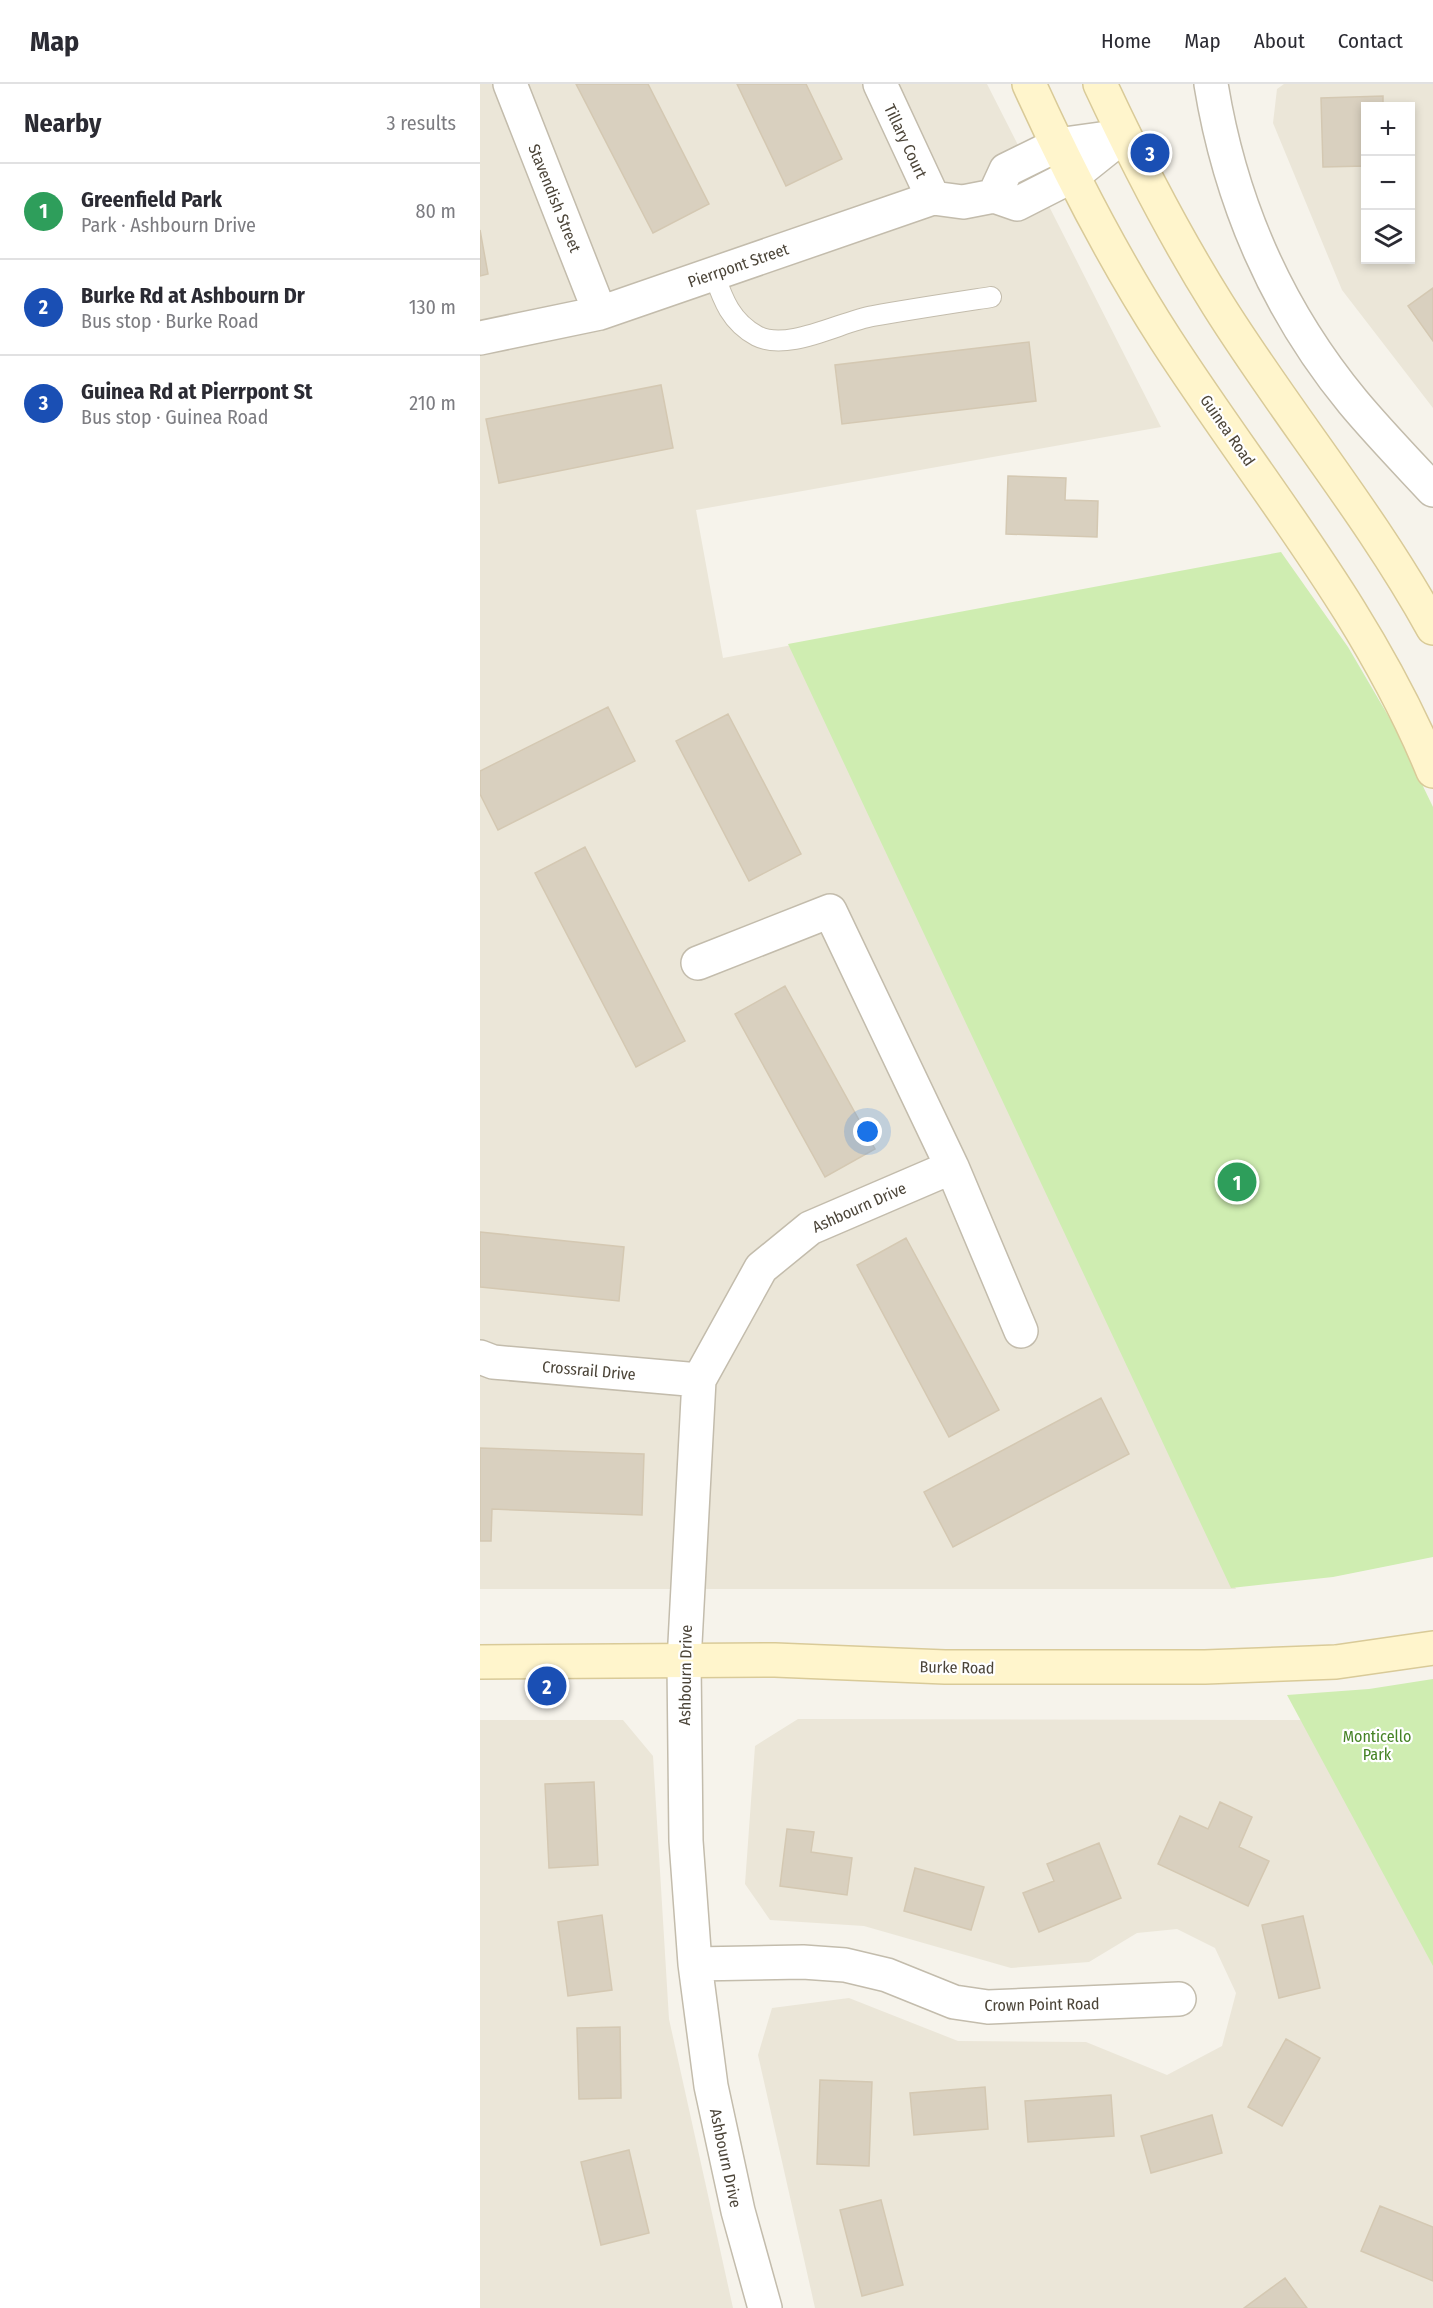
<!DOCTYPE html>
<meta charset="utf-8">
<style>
:root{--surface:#fff;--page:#f2f2f3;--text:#2b2b33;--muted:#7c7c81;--line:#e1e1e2;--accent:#d93025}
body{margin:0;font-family:"Fira Sans Condensed",sans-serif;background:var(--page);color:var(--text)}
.controls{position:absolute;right:18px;top:18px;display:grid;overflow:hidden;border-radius:0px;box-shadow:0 3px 9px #0003}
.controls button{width:54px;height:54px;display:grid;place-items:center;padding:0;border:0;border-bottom:2px solid var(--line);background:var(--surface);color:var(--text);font:30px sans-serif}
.you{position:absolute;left:388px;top:1048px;width:21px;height:21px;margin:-15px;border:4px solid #fff;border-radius:50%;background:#1a73e8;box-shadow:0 0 0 9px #1a73e833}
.badge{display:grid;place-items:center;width:39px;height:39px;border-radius:50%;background:var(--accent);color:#fff;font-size:20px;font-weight:700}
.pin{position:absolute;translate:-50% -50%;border:3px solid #fff;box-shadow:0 2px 6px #0006}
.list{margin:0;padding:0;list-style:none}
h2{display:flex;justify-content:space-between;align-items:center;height:78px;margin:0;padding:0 24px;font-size:26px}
h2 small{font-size:20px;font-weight:400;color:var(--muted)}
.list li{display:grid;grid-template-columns:39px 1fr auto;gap:18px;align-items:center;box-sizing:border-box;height:96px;padding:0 24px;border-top:2px solid var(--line)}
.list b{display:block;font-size:22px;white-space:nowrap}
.list p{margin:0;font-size:20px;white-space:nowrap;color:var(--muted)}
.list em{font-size:20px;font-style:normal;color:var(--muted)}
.icon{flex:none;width:33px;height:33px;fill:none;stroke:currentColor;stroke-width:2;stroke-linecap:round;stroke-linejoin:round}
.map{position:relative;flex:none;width:953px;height:2224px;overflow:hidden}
header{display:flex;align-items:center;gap:36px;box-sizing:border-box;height:84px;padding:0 30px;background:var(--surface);border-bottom:2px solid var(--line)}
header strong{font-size:28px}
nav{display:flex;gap:33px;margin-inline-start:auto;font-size:21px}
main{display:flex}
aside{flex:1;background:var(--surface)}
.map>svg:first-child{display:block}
.residential{fill:#ebe6d8;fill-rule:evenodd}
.green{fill:#cfedb1}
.building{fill:#d9d0bf;stroke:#d4c8b2;stroke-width:1.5}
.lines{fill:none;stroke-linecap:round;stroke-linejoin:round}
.service-casing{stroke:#c3bcac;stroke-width:22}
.minor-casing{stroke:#c3bcac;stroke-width:36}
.secondary-casing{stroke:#d9ca98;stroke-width:36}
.service{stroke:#fff;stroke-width:20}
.minor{stroke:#fff;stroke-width:33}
.secondary{stroke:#fff5cc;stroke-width:33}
.labels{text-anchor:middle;stroke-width:4.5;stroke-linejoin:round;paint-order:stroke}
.street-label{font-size:16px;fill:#4b4438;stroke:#fff}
.park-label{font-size:16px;fill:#458325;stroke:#fff}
</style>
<header>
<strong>Map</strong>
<nav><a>Home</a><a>Map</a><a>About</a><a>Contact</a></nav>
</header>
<main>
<aside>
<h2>Nearby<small>3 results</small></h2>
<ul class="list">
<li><span class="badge" style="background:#2e9e5b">1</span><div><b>Greenfield Park</b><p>Park · Ashbourn Drive</p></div><em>80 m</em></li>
<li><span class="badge" style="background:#1a4fb4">2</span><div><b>Burke Rd at Ashbourn Dr</b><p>Bus stop · Burke Road</p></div><em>130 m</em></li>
<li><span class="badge" style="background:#1a4fb4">3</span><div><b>Guinea Rd at Pierrpont St</b><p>Bus stop · Guinea Road</p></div><em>210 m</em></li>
</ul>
</aside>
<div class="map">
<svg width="953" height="2224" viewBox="0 0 953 2224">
<rect width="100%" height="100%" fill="#f6f3eb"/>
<!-- residential -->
<path class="residential" d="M0 0H507L681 343 216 426 243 574 312 561 756 1505H0Z
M804 0H953V324L862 206 793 39 797 5ZM886 22H930V176H886Z
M318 1635 823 1636 953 1873V2224H335L278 1971 292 1924 369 1914 478 1957 606 1958 687 1991 742 1962 756 1909 735 1864 697 1845 657 1849 609 1878 531 1884 384 1842 290 1836 265 1800 275 1662Z
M0 1636H143L173 1672 189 1935 253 2224H0Z"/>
<!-- green -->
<path class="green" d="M801 468 868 563 913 640 953 723V1473L853 1493 751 1504 308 560Z
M953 1595V1882L807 1611 889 1605Z"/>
<!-- building -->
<path class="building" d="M96 0H168L229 120 173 149Z
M257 0H326L362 75 306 102Z
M903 12V22H886V82L843 83 841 14Z
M0 146 8 190 0 192Z
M953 204V257L928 222Z
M549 258 556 317 362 340 355 281Z
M181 301 193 364 19 399 6 335Z
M528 392 586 394 585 416 618 417 617 453 526 450Z
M128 623 155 677 18 746 0 710V687Z
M248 630 321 770 269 797 196 657Z
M105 763 205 957 156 983 55 789Z
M305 902 395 1065 345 1093 255 930Z
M0 1148 144 1163 139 1217 0 1203Z
M426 1154 519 1326 469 1353 377 1181Z
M621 1314 649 1370 473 1463 444 1408Z
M0 1364 164 1370 162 1431 12 1425 11 1457H0Z
M114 1698 118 1781 69 1784 65 1700Z
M740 1718 772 1733 759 1763 789 1777 768 1822 678 1780 700 1732 728 1745Z
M307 1745 334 1748 331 1768 372 1774 367 1811 300 1802Z
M619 1759 641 1814 559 1848 543 1809 574 1797 567 1780Z
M435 1784 504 1803 491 1846 424 1827Z
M122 1831 132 1906 88 1912 78 1838Z
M823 1832 840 1904 799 1914 782 1841Z
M140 1943 141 2014 99 2015 97 1944Z
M806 1955 840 1974 802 2042 768 2023Z
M340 1996 392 1998 389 2082 337 2080Z
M505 2003 508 2045 434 2051 430 2009Z
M631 2011 634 2052 548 2058 545 2017Z
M732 2031 742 2069 671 2089 661 2052Z
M149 2066 169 2149 121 2161 101 2078Z
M401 2116 423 2201 382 2212 360 2126Z
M900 2122 953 2143V2197L881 2167Z
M805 2194 827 2224H764Z"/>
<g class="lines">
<!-- service casing -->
<g class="service-casing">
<path id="service" d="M234 190C243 216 251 238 277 252 308 268 362 237 393 232 432 225 472 219 511 213"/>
</g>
<!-- minor casing -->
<g class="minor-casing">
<path id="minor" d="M30 0 120 229
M400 0 453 114
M731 0C750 117 797 226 873 318 898 348 926 377 953 406
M514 112 526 86 577 61 642 52
M0 254 120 229 453 114 483 118 514 112 537 120 594 91 644 51
M218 879 350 827 472 1083 541 1247
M0 1273 13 1278 219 1296
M215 1880 323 1878 365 1881 407 1891 474 1918 508 1923 699 1915
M285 2224 258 2127 231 2002 215 1880 206 1757 204 1578 219 1296 281 1184 330 1144 472 1083"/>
</g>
<!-- secondary casing -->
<g class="secondary-casing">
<path id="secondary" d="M549 0C588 86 635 177 686 256 779 400 887 526 953 687
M620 0C655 75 694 151 738 221 807 331 890 430 953 544
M0 1578 295 1576 465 1583H725L856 1578 953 1564"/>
</g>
<!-- service -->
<use href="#service" class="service"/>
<!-- minor -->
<use href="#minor" class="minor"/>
<!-- secondary -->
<use href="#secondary" class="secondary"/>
</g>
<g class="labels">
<!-- street labels -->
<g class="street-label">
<text transform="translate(426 57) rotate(65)" y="6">Tillary Court</text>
<text transform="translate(75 114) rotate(68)" y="6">Stavendish Street</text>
<text transform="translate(258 181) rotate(-19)" y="6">Pierrpont Street</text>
<text transform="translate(748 346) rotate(55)" y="6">Guinea Road</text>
<text transform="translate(379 1123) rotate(-24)" y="6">Ashbourn Drive</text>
<text transform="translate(109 1286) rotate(5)" y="6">Crossrail Drive</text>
<text transform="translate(477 1583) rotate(1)" y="6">Burke Road</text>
<text transform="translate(205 1591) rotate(-89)" y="6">Ashbourn Drive</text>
<text transform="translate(562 1920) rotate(-1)" y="6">Crown Point Road</text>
<text transform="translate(246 2074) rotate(78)" y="6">Ashbourn Drive</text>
</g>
<!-- park labels -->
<g class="park-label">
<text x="897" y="1658">Monticello<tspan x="897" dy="18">Park</tspan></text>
</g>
</g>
</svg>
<div class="controls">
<button>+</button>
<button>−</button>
<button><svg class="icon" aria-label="layers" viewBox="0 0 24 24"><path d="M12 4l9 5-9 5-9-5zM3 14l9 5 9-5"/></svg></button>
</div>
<div class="you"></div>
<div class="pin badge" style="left:757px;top:1098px;background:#2e9e5b">1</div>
<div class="pin badge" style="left:67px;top:1602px;background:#1a4fb4">2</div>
<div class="pin badge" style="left:670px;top:69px;background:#1a4fb4">3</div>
</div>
</main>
